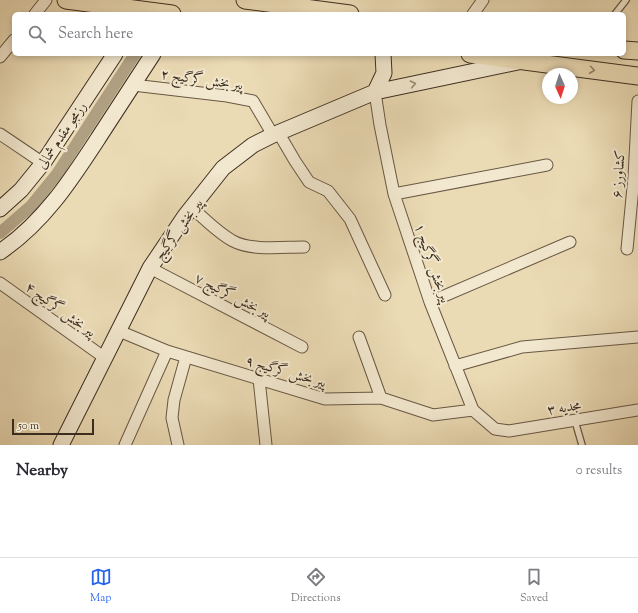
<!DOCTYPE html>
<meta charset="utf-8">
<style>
:root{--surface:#fff;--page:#f2f2f3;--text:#2b2b33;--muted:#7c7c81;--line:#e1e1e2;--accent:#2563eb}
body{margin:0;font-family:"Sorts Mill Goudy",Amiri,serif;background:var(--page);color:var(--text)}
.compass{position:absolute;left:542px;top:68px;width:36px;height:36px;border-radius:50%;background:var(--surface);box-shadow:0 2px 6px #0003;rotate:177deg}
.scale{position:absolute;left:12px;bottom:10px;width:82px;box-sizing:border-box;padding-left:4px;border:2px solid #3d2d1f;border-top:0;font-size:11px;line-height:14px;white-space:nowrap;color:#3d2d1f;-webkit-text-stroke:3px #f2e8cf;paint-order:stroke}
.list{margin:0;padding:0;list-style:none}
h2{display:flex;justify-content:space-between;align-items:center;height:52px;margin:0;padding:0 16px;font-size:17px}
h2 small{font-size:13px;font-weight:400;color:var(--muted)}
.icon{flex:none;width:22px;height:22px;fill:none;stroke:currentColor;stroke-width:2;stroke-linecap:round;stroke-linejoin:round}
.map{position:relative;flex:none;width:638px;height:445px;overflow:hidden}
.search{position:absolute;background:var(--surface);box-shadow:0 2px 6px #0003;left:12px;right:12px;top:12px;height:44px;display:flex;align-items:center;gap:10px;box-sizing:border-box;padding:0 14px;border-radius:6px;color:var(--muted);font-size:15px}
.sheet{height:112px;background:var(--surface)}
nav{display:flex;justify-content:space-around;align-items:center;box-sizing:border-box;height:56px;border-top:1px solid var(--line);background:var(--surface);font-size:11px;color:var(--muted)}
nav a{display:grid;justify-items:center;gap:2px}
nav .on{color:var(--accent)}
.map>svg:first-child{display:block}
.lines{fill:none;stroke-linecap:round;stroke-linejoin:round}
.canal{stroke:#b0a082;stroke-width:12}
.lane-casing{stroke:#685844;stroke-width:8}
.street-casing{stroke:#685844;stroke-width:13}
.secondary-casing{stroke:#3d2d1f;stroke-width:17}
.primary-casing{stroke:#3d2d1f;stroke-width:19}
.lane{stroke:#f2e8cf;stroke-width:5.5}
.street{stroke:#f2e8cf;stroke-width:11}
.secondary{stroke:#f2e8cf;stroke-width:15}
.primary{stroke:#ebdbb5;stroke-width:17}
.oneway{stroke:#94846a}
.oneway2{stroke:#988a77}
.labels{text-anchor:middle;stroke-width:4;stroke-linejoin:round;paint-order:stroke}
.street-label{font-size:14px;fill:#3d2d1f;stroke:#f2e8cf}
</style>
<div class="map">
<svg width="638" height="445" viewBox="0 0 638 445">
<rect width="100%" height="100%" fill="#ebdbb5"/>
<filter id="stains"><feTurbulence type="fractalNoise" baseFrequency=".005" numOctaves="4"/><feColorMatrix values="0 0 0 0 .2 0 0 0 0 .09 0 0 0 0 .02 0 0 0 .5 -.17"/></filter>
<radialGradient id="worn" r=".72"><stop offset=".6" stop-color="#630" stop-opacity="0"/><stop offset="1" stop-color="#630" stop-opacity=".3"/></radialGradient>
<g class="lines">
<!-- canal -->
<path class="canal" d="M0 233 31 206 57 174 135 54"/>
<!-- lane casing -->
<g class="lane-casing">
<path id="lane" d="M615 14 626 0
M575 421 582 445"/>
</g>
<!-- street casing -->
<g class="street-casing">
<path id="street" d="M35 14 46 0
M473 14 483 0
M0 57 14 40
M133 85 227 96 253 101 273 135
M375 92 380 125 394 194 430 302 473 410 495 429 509 431 638 410
M278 132 295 161 309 182 328 191 350 219 385 295
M0 134 43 163
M394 194 547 165
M192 208C205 219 218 233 233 241 251 251 283 247 304 247
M627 249 634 177 638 101
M150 268 302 347
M0 283 105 358
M430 302 570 242
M119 331 167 351 325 399 381 398 433 415 473 410
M359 337 381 398
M455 366 522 347 638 337
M259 379 266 445
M125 445 167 351
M178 445 172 418 174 400 186 357"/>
</g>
<!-- secondary casing -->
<g class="secondary-casing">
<path id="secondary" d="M375 92 384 73 383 54
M0 209 21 190 43 163 115 54
M0 252C44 222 71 180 99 137 117 109 135 82 153 54
M61 445 150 268 185 216 223 168 253 145 273 135 375 92 518 62"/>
</g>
<!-- primary casing -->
<g class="primary-casing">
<path id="primary" d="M66 0 172 14
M245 0 350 14
M624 50 638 51
M470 54 638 76"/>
</g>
<!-- lane -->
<use href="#lane" class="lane"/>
<!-- street -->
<use href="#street" class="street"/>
<!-- secondary -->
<use href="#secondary" class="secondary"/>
<!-- primary -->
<use href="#primary" class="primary"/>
</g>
<!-- one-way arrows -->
<defs><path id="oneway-chevron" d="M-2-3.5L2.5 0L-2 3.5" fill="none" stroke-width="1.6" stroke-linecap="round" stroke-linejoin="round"/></defs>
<use class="oneway" href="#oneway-chevron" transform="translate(592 70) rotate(7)"/>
<use class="oneway2" href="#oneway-chevron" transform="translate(413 84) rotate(-12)"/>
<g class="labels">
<!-- street labels -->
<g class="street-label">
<text transform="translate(202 79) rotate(8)" y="5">پیر بخش گرگیج ۲</text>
<text transform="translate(61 135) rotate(-56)" y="5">رزمجو مقدم شمالی</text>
<text transform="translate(618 174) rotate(-86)" y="5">کشاورز ۶</text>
<text transform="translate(178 229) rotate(-54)" y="5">پیر بخش گرگیج</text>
<text transform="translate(433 263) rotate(71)" y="5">پیر بخش گرگیج ۱</text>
<text transform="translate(233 295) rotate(27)" y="5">پیر بخش گرگیج ۷</text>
<text transform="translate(61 309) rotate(36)" y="5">پیر بخش گرگیج ۴</text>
<text transform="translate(286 371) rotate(16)" y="5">پیر بخش گرگیج ۹</text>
<text transform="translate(564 407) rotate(-9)" y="5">مجدیه ۳</text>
</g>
</g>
<rect width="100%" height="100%" filter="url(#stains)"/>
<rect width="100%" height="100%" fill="url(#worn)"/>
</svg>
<svg class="compass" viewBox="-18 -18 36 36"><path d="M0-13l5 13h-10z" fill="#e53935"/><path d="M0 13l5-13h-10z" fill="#7c7c81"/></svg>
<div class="scale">50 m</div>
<div class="search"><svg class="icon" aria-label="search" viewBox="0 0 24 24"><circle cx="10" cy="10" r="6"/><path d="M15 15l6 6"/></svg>Search here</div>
</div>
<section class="sheet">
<h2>Nearby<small>0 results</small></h2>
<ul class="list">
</ul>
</section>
<nav>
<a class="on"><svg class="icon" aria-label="map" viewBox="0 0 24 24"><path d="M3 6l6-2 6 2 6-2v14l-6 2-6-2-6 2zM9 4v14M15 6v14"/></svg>Map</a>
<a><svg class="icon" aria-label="directions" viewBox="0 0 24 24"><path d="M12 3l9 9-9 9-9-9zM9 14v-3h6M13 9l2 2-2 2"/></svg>Directions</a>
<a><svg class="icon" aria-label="saved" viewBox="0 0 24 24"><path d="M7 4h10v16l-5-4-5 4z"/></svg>Saved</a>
</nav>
